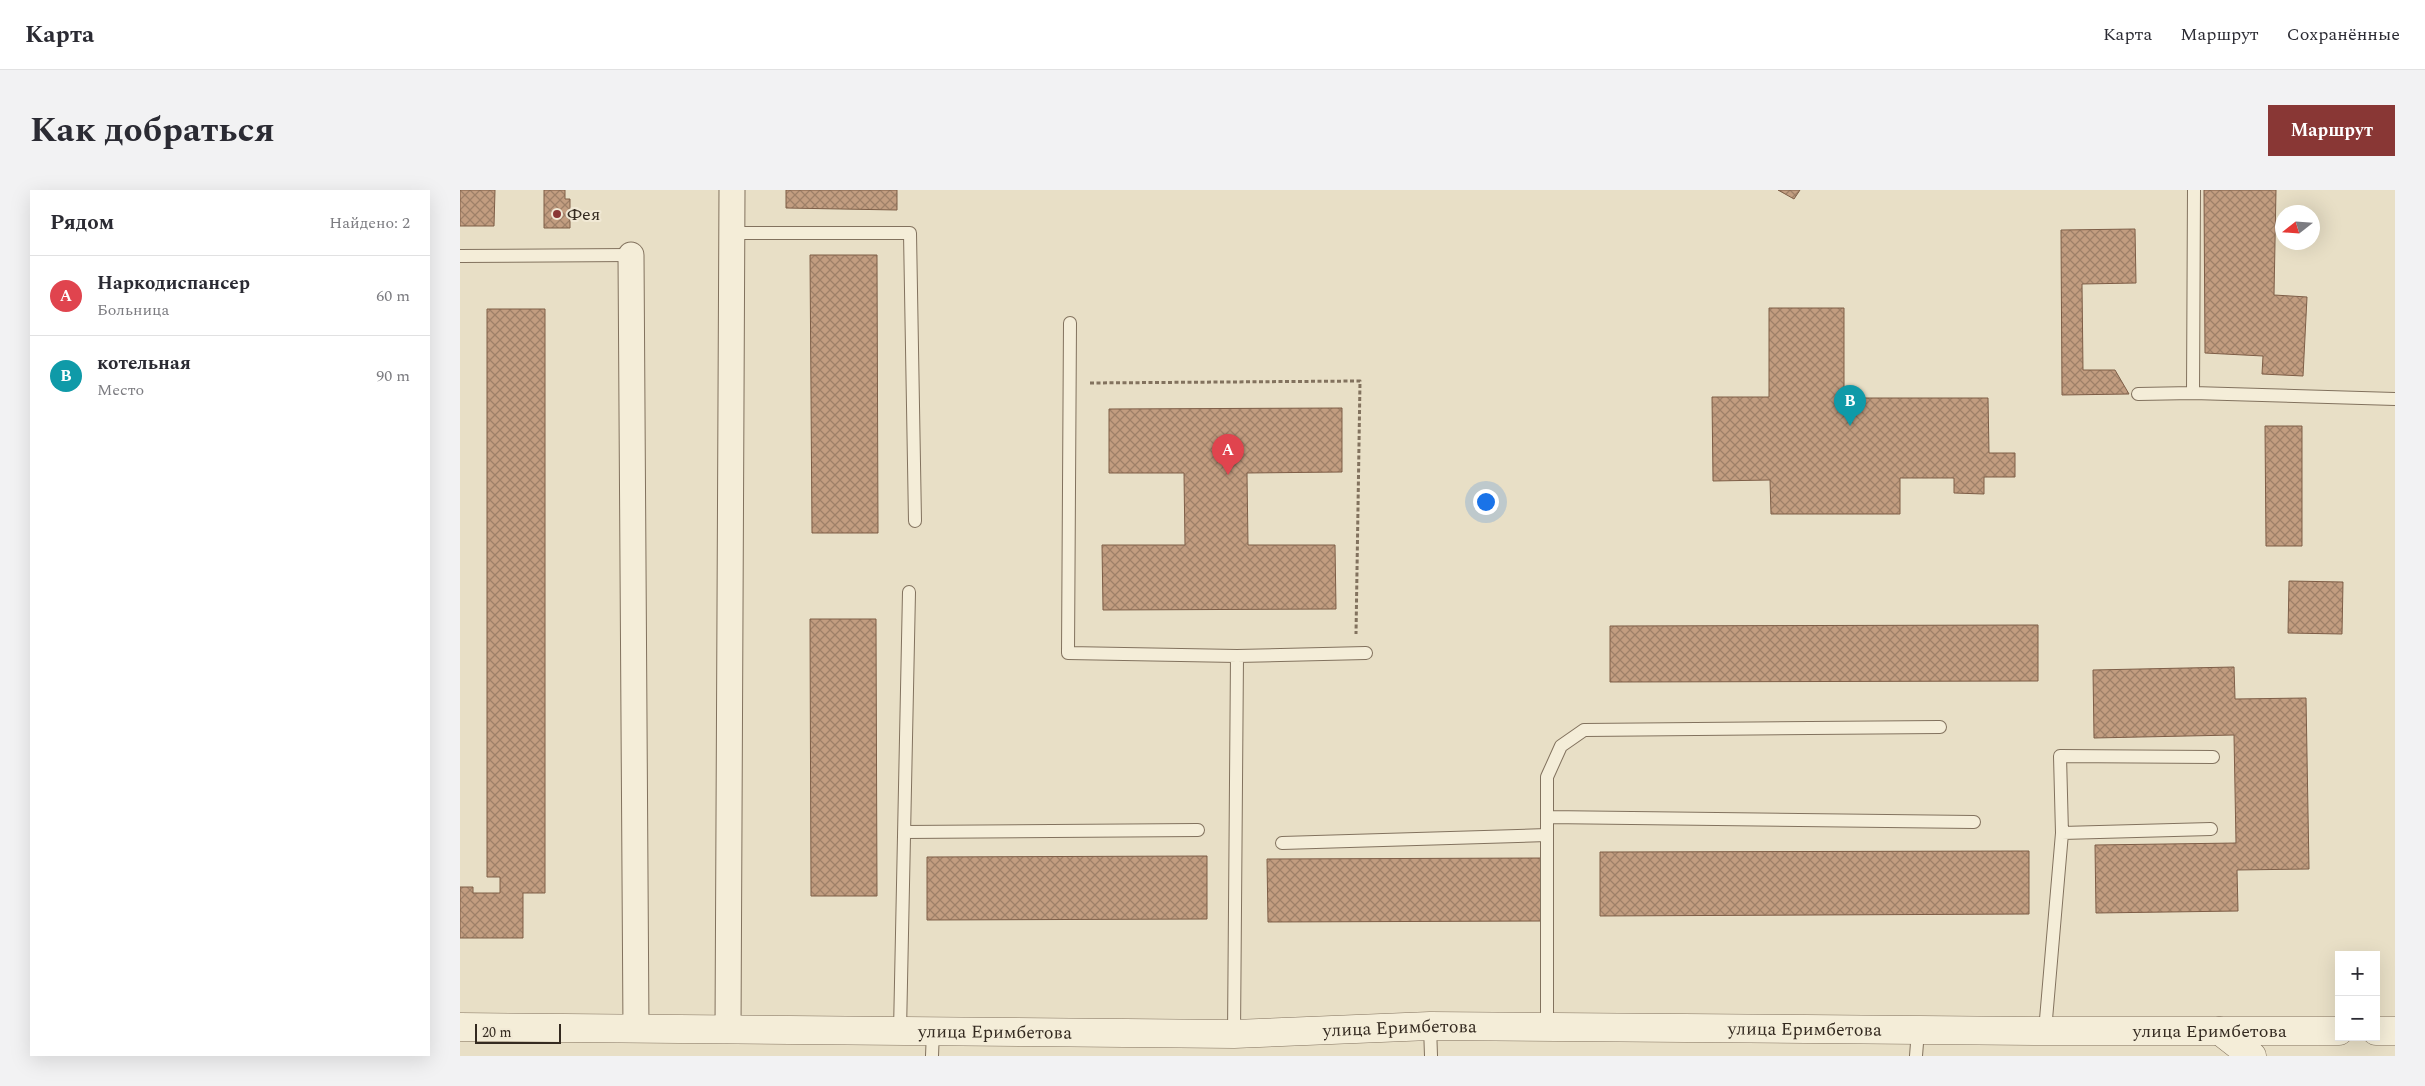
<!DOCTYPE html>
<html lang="ru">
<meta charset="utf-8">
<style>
:root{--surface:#fff;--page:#f2f2f3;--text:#2b2b33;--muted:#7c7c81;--line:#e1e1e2;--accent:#893735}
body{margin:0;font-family:Spectral,serif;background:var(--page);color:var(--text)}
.controls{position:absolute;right:15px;bottom:15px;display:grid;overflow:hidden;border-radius:0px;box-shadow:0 5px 20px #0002}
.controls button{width:45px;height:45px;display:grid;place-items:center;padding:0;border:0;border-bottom:1px solid var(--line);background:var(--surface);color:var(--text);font:25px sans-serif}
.compass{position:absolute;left:1815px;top:15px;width:45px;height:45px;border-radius:50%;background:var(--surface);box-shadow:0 5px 20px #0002;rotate:253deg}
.scale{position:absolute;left:15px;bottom:12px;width:86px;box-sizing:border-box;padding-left:5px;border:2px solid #342a20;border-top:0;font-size:14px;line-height:18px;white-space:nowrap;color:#342a20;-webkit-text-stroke:4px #f1e9d5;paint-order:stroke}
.you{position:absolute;left:1025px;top:311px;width:18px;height:18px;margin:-12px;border:4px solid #fff;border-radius:50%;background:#1a73e8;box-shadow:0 0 0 8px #1a73e833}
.badge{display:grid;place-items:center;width:32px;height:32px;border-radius:50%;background:var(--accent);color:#fff;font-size:16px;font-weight:700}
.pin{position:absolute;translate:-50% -41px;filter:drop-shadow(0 1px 2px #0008)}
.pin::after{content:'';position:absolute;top:26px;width:18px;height:15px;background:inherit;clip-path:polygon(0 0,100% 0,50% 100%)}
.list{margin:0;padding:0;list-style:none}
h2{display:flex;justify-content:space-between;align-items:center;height:65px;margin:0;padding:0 20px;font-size:21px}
h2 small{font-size:16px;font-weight:400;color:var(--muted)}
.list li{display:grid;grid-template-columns:32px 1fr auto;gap:15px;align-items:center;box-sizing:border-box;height:80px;padding:0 20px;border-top:1px solid var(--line)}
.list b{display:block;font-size:19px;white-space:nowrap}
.list p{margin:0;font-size:16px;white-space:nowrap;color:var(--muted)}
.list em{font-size:16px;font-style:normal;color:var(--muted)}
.map{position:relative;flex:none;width:1935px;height:866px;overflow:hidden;border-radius:0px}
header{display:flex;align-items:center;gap:30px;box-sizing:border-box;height:70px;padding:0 25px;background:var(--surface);border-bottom:1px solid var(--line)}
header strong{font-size:24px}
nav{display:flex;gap:28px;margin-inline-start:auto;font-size:18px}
.intro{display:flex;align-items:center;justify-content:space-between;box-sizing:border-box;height:120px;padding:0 30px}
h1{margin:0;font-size:35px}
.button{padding:12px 22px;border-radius:0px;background:var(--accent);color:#fff;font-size:18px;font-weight:700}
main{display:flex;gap:30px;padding:0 30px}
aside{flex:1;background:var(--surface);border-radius:0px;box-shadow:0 5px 20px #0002}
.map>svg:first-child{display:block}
.building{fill:url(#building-cross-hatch);stroke:#7e5e47}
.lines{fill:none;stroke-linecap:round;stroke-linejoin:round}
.service-casing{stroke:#82725e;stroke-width:14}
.minor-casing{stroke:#82725e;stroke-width:27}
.tertiary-casing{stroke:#82725e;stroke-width:29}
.path{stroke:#82725e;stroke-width:3;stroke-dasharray:4 2.5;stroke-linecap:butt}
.service{stroke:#f4edd8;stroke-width:12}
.minor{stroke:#f4edd8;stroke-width:25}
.tertiary{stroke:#f4edd8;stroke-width:28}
.poi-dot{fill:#893735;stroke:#f1e9d5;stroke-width:2}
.labels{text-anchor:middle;stroke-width:4;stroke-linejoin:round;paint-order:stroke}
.poi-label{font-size:18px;fill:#342a20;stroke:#f1e9d5;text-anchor:start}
.street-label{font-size:18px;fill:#342a20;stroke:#f1e9d5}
</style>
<header>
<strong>Карта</strong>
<nav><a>Карта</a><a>Маршрут</a><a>Сохранённые</a></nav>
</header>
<div class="intro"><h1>Как добраться</h1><a class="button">Маршрут</a></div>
<main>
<aside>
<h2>Рядом<small>Найдено: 2</small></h2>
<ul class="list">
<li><span class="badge" style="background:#e0444e">A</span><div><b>Наркодиспансер</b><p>Больница</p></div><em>60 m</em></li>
<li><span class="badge" style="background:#0f9aa8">B</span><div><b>котельная</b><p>Место</p></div><em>90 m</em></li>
</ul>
</aside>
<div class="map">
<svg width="1935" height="866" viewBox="0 0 1935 866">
<defs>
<pattern id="building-cross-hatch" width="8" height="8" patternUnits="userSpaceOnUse" patternTransform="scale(1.25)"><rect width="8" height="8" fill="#c29d80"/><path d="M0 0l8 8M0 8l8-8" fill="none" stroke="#9e8068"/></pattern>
</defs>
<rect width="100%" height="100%" fill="#e8dfc6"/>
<!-- building -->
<path class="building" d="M0 0H35L34 36H0Z
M84 0H105V9H110V38H84Z
M326 0H437V20L326 18Z
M1318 0H1340L1334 9Z
M1744 0H1816L1814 105 1847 107 1843 186 1802 184 1803 166 1745 163Z
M1675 39 1676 93 1622 94 1623 180H1655L1669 204 1602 205 1601 40Z
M350 65H417L418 343H352Z
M1309 118H1384V208H1528L1529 263H1555V287H1524V304L1494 303V288H1440V324H1311L1310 290 1253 291 1252 207H1309Z
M27 119H85V703H63V748H0V697H13V703H40V687H27Z
M882 218V282L787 283 788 355H875L876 419 643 420 642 355H725L724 283H649V219Z
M1805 236H1842V356H1806Z
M1829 391 1883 392 1882 444 1828 443Z
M350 429H416L417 706H351Z
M1578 435V491L1150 492V436Z
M1774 477 1775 509 1846 508 1849 679 1777 680 1778 721 1636 723 1635 655 1776 653 1774 545 1634 548 1633 480Z
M1569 661V724L1140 726V662Z
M747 666V729L467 730V667Z
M1087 668V731L808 732 807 669Z"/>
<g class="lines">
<!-- service casing -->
<g class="service-casing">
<path id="service" d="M272 43H450L455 331
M0 66 171 65
M610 133 608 463 777 466 906 463
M1733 203 1734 0
M1678 204 1733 203 1935 209
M1087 627 1514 632
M444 642 738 640
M1602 643 1751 639
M822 653 1087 645
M970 836 971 866
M1087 838V587L1101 556 1124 540 1480 537
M440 841 449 402
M1585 841 1602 643 1600 566 1753 567
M774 844 777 466
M472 866 473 841
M1456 866 1458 840"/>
</g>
<!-- minor casing -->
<g class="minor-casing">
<path id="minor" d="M171 65 176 839
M268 840 272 0"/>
</g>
<!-- tertiary casing -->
<g class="tertiary-casing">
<g id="tertiary">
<path id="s1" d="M0 837 774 844 970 836 1585 841H1879"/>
<path d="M1760 841 1792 866"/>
<path d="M1916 841H1935"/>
</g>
</g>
<!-- path -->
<path class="path" d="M630 193 900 191 896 444"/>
<!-- service -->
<use href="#service" class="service"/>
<!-- minor -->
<use href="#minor" class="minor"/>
<!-- tertiary -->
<use href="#tertiary" class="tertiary"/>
</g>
<!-- markers -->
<circle class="poi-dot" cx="97" cy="24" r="5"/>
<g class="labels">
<!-- poi labels -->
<g class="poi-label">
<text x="107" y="30">Фея</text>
</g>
<!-- street labels -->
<g class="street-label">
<text dy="6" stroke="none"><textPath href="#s1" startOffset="940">улица Еримбетова</textPath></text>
<text dy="6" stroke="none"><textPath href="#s1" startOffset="1345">улица Еримбетова</textPath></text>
<text dy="6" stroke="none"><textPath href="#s1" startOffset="1750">улица Еримбетова</textPath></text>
<text dy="6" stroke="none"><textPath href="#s1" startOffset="535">улица Еримбетова</textPath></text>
</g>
</g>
</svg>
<div class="controls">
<button>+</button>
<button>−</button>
</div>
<svg class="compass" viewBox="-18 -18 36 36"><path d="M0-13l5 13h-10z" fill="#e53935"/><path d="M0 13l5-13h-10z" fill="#7c7c81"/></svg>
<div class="scale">20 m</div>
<div class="you"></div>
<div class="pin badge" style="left:768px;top:285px;background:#e0444e">A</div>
<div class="pin badge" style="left:1390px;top:236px;background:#0f9aa8">B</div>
</div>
</main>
